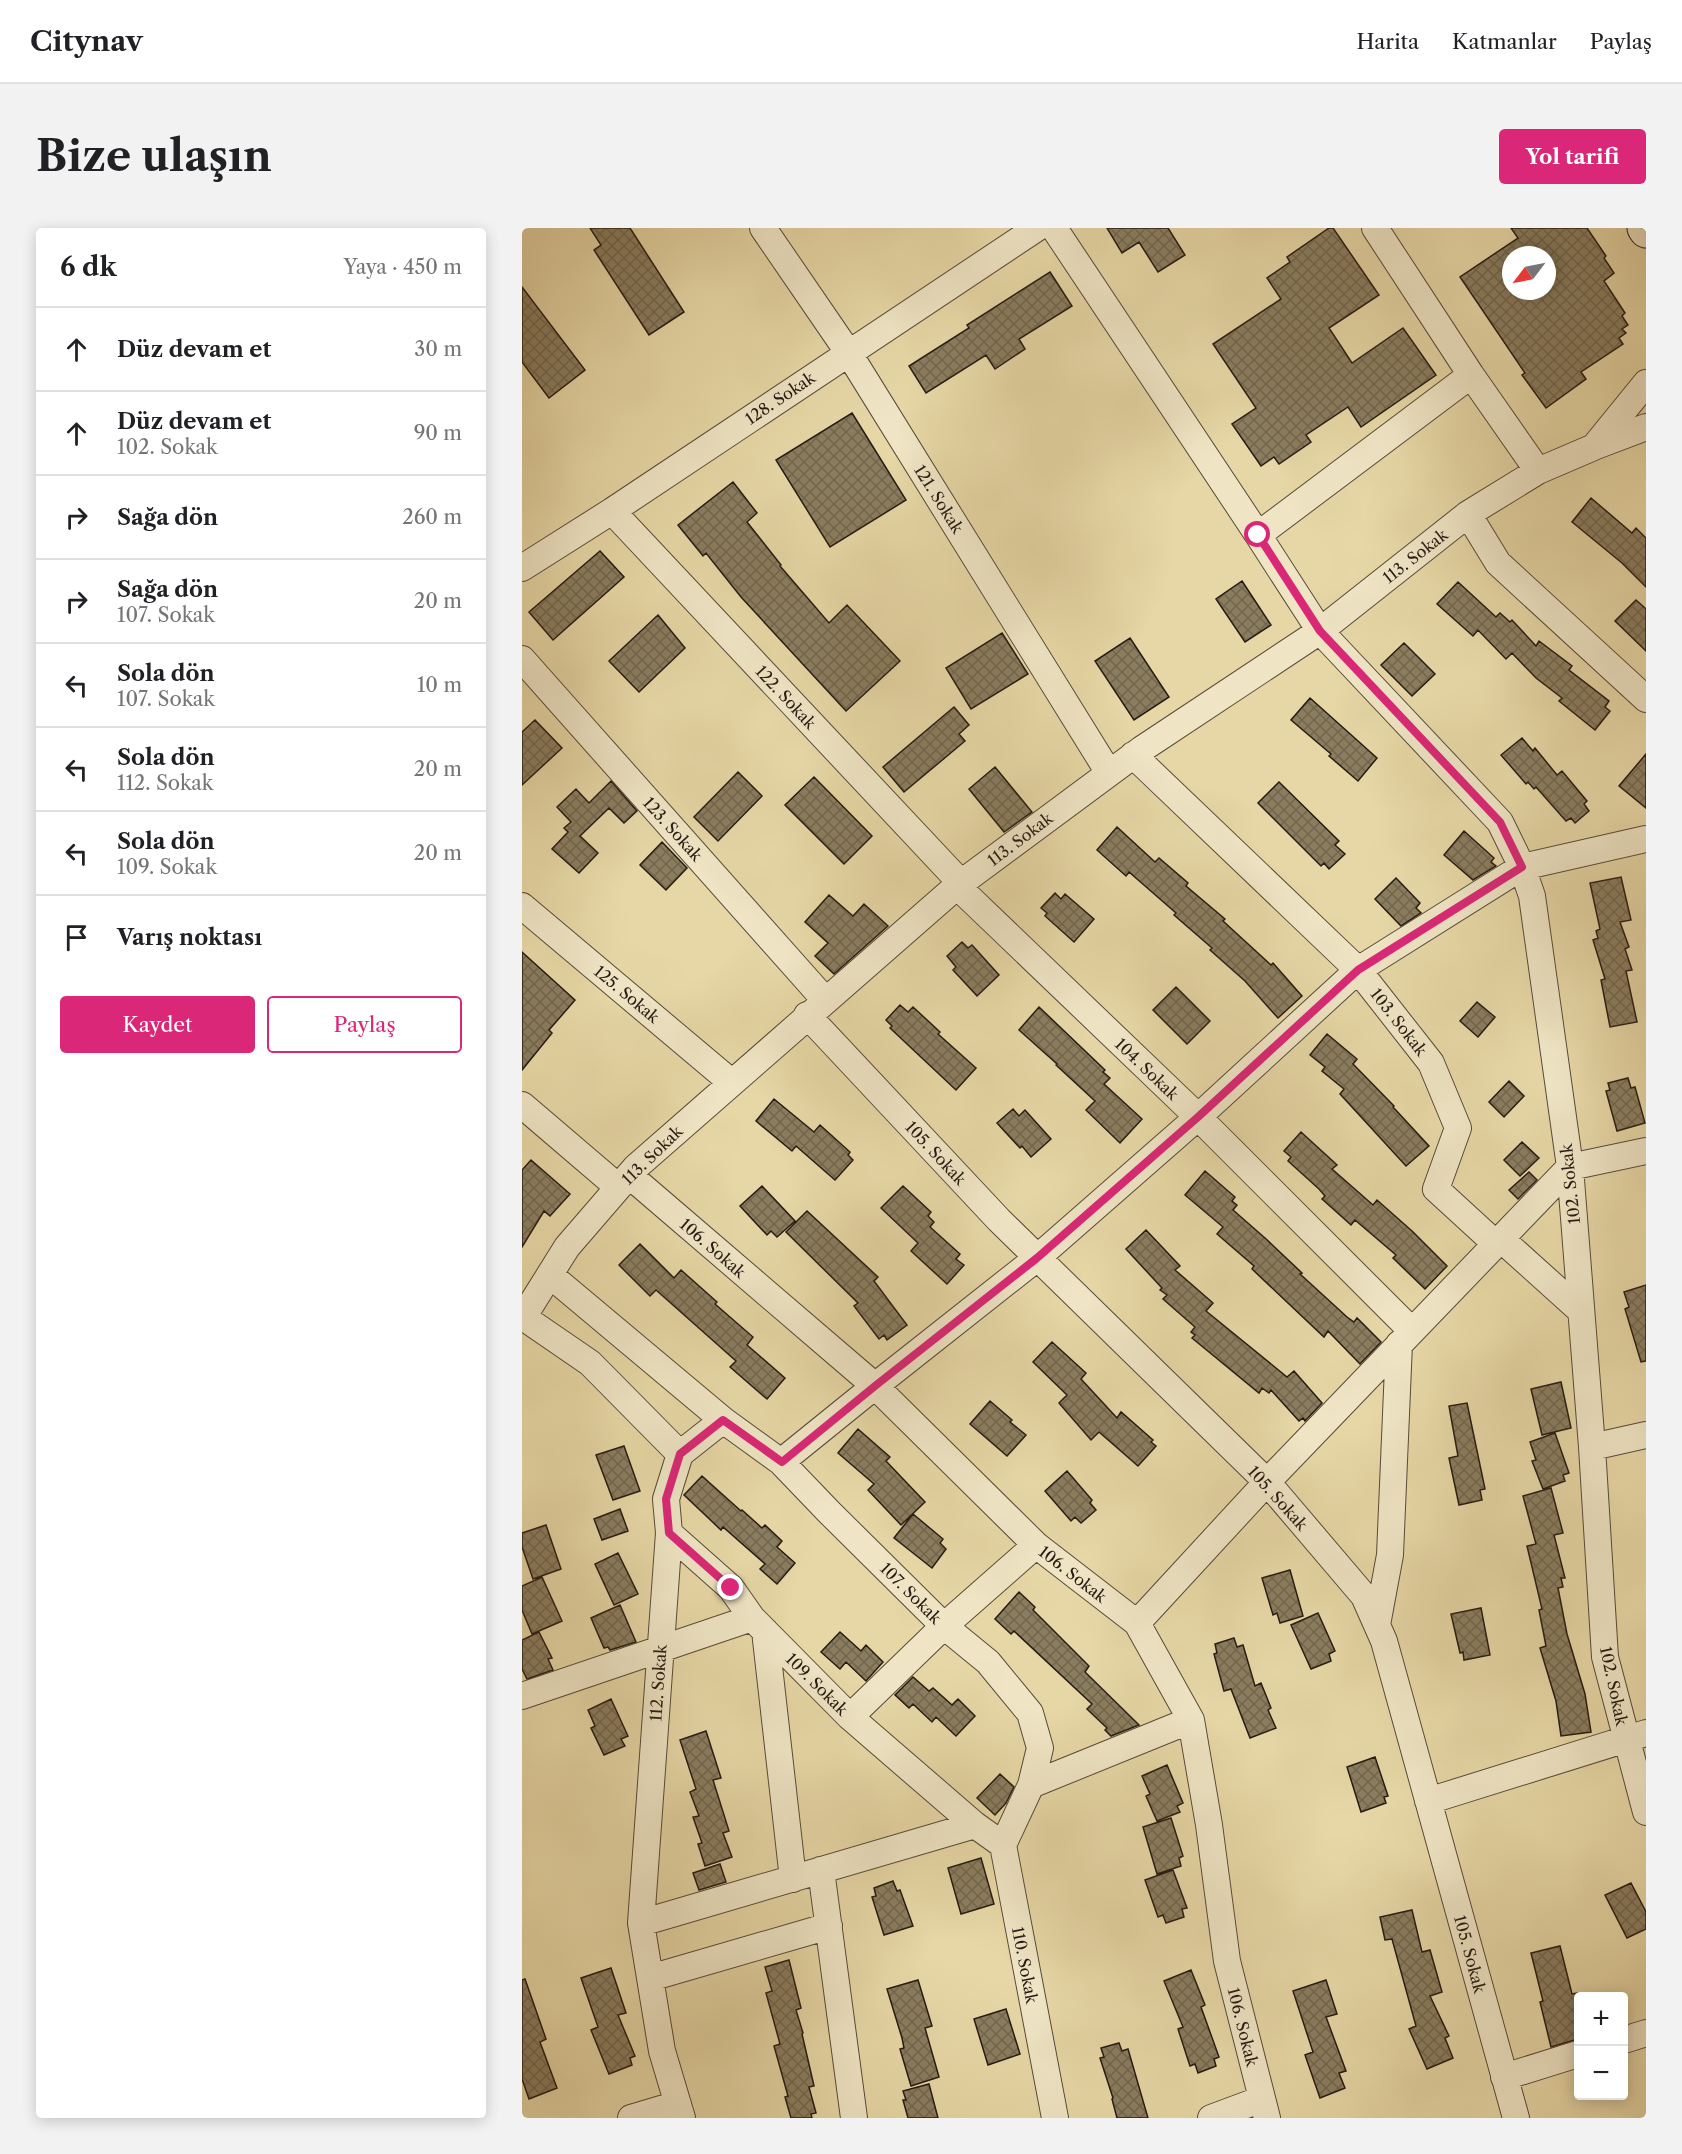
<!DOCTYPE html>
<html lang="tr">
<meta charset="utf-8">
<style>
:root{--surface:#fff;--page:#f2f2f2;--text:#202124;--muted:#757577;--line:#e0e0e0;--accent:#db2777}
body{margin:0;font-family:"Libre Caslon Text",serif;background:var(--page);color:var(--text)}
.controls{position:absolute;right:18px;bottom:18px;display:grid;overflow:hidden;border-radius:6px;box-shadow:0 3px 15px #0003}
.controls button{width:54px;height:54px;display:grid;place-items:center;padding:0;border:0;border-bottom:2px solid var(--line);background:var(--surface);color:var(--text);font:30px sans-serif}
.compass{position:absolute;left:980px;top:18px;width:54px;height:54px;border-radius:50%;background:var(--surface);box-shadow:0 3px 15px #0003;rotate:238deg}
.stop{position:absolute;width:18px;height:18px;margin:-14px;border:4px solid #db2777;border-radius:50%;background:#fff}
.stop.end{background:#db2777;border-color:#fff;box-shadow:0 2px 6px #0008}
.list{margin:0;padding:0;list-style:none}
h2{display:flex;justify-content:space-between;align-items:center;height:78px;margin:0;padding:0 24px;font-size:26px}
h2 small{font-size:20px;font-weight:400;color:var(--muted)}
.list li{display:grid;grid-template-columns:39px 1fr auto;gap:18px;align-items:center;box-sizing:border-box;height:84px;padding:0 24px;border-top:2px solid var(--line)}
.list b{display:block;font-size:22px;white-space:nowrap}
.list p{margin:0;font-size:20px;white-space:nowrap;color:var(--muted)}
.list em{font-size:20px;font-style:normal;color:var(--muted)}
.actions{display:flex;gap:12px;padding:18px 24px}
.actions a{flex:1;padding:14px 0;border:2px solid var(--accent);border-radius:6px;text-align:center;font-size:21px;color:var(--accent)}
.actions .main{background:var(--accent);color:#fff}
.icon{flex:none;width:33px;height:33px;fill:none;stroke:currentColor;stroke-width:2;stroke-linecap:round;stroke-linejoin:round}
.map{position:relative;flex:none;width:1124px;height:1890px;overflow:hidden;border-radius:6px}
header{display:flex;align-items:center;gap:36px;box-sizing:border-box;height:84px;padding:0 30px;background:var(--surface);border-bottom:2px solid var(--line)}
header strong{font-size:28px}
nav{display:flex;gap:33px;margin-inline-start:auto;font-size:21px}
.intro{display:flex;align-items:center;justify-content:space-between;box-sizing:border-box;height:144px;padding:0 36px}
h1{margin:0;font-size:42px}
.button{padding:15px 27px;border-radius:6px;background:var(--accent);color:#fff;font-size:21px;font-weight:700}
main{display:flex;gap:36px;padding:0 36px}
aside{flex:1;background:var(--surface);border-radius:6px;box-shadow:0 3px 15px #0003}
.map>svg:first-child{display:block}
.building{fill:url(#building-cross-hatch);stroke:#261b13;stroke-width:1.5;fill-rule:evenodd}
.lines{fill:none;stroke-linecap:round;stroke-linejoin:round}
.street-casing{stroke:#564a38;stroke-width:28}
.secondary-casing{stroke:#261b13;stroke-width:35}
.street{stroke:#efe5c5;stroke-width:26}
.secondary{stroke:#efe5c5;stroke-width:33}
.route{stroke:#db2777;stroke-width:8}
.labels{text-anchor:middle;stroke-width:4.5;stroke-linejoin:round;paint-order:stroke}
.street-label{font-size:16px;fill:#261b13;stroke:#efe5c5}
</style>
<header>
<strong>Citynav</strong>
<nav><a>Harita</a><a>Katmanlar</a><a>Paylaş</a></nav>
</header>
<div class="intro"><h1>Bize ulaşın</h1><a class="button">Yol tarifi</a></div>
<main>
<aside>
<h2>6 dk<small>Yaya · 450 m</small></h2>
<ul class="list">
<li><svg class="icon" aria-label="ahead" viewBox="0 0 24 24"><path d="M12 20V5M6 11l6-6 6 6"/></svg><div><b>Düz devam et</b></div><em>30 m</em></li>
<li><svg class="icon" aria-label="ahead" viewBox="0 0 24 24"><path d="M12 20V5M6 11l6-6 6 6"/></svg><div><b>Düz devam et</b><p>102. Sokak</p></div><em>90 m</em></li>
<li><svg class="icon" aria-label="right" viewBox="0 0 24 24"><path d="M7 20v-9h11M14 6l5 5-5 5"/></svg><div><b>Sağa dön</b></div><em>260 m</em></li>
<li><svg class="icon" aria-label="right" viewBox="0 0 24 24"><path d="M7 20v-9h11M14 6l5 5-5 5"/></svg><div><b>Sağa dön</b><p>107. Sokak</p></div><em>20 m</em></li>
<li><svg class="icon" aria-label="left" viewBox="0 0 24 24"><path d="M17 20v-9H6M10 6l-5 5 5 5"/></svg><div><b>Sola dön</b><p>107. Sokak</p></div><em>10 m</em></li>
<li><svg class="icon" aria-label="left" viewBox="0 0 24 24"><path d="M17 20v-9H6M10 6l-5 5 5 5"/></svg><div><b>Sola dön</b><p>112. Sokak</p></div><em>20 m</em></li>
<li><svg class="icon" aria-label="left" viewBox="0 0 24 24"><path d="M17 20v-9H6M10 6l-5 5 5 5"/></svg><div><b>Sola dön</b><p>109. Sokak</p></div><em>20 m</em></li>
<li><svg class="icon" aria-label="arrive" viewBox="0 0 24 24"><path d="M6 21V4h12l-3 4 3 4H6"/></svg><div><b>Varış noktası</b></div></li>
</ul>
<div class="actions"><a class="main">Kaydet</a><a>Paylaş</a></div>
</aside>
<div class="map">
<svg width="1124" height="1890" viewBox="0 0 1124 1890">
<defs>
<pattern id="building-cross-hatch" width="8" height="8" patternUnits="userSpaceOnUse" patternTransform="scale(1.5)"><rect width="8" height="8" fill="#8a7d5f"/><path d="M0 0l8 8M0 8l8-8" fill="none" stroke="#71664d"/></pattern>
</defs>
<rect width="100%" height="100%" fill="#e7d7a6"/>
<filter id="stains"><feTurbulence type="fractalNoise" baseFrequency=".00333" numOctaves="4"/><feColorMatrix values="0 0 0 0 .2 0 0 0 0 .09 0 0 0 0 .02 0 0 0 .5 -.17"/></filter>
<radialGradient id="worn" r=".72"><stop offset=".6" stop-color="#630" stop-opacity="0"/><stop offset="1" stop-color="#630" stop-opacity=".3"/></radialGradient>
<!-- building -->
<path class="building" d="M68 0H108L162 84 127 107 72 22 79 17Z
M585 0H646L663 27 636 44 617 14 600 25Z
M807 0H811L857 67 807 100 830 135 881 100 914 147 839 199 826 179 784 207 789 214 757 236 752 229 739 238 710 196 734 180 691 116 759 71 745 50 768 34 765 29Z
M989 0H1065L1084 28 1082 30 1092 45 1082 53 1103 85 1100 88 1106 97 1100 101 1104 105 1097 110 1101 116 1059 144 1064 151 1024 180 1000 147 1003 145 938 49 996 10ZM989 27H1025V63H989Z
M528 44 550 78 497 111 503 121 473 141 464 127 404 165 387 138 447 100 445 97Z
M0 59 63 142 27 170 0 134Z
M330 185 384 272 308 319 254 232Z
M211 254 235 285 225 294 259 337 258 338 307 395 325 377 378 433 324 483 219 369 184 325 181 328 156 297Z
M1069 270 1110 305 1114 300 1124 310V359L1100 335 1050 294Z
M78 323 102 349 31 412 7 384Z
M720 353 749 397 723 414 694 371Z
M936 354 974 389 978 385 988 394 990 392 1014 418 1017 413 1050 438 1047 442 1087 473 1083 479 1088 483 1073 502 1037 473 1040 470 1014 450 990 425 984 431 956 402 951 408 915 376Z
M1114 372 1124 381V423L1093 393Z
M136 387 163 420 117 464 87 433Z
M480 405 506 446 449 481 424 440Z
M608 410 647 469 612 492 573 433Z
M882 415 913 446 890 468 859 437Z
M788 470 855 530 836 553 807 528 809 526 769 492Z
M432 479 447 497 437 506 443 513 382 564 361 539Z
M13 492 40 520 0 557V504Z
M1000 510 1011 523 1013 520 1035 547 1040 543 1065 573 1062 576 1067 583 1053 595 1049 590 1044 593 1014 559 1012 561 1006 554 1004 556 979 527Z
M1124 526V580L1097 558Z
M473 539 510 584 482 604 447 561Z
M216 544 240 568 196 613 172 589Z
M292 549 350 608 322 636 263 577Z
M89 553 115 583 102 595 87 580 58 608 76 625 57 645 30 621 46 604 42 600 49 594 35 579 54 561 67 575Z
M757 554 817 613 813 617 823 626 807 641 802 635 799 638 736 575Z
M595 599 633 634 637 630 666 655 664 658 703 691 701 693 749 737 751 735 780 768 756 790 723 753 688 722 690 720 652 687 654 685 607 644 604 648 575 622Z
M942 603 972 630 969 634 974 638 951 652 922 627Z
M140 614 165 640 144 662 118 637Z
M1099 649 1109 692 1098 694 1107 719 1103 721 1110 742 1104 743 1115 794 1088 799 1079 752 1083 751 1071 712 1076 710 1074 703 1078 701 1068 655Z
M874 650 898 675 894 680 899 685 879 698 853 671Z
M533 665 539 671 543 666 572 691 552 714 523 688 525 685 519 680Z
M307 667 331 688 342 676 366 698 312 746 293 728 306 715 283 694Z
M440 714 446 720 450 717 477 747 455 768 431 742 434 739 425 728Z
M0 724 53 772 27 802 30 805 0 842Z
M654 759 688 793 665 816 631 782Z
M955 774 973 789 956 809 938 793Z
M378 777 386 784 391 779 418 804 416 806 454 840 434 862 368 800 370 798 364 792Z
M517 779 583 842 581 844 588 850 582 856 620 891 598 915 564 882 573 873 534 837 535 836 497 802Z
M805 806 835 831 831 836 872 878 871 879 907 918 884 938 818 866 822 861 800 843 803 839 788 827Z
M1106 850 1109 860 1113 859 1123 895 1095 903 1084 863 1088 862 1086 855Z
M987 853 1002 868 982 889 967 874Z
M252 871 292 904 298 897 328 924 326 927 331 932 313 952 274 918 270 923 234 893Z
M491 881 497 888 503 882 529 911 509 929 500 918 498 920 475 895Z
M779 904 815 937 810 941 851 977 855 972 890 1003 925 1038 903 1061 871 1030 874 1027 833 992 829 997 800 971 803 968 797 961 766 933 769 929 762 923Z
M1000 914 1017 930 998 948 982 932Z
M9 932 48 966 28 988 22 983 0 1019V942Z
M683 943 713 969 710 973 715 977 711 982 743 1010 780 1045 778 1046 825 1089 832 1094 835 1090 859 1114 838 1136 806 1103 802 1109 730 1041 732 1038 695 1006 701 999 663 967Z
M1007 944 1015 952 996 971 987 962Z
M240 958 273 993 255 1009 249 1003 245 1007 218 978Z
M381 958 409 984 406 988 412 994 408 999 438 1026 434 1031 442 1037 425 1056 389 1023 396 1015 359 980Z
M285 983 356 1049 352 1053 385 1097 365 1112 362 1107 357 1111 332 1078 336 1075 264 1004Z
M624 1002 658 1038 653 1042 691 1075 684 1083 765 1149 772 1143 800 1175 783 1193 781 1190 777 1193 749 1162 747 1165 740 1160 737 1165 670 1110 673 1107 669 1104 673 1099 641 1071 645 1067 638 1062 640 1060 604 1021Z
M118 1016 152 1050 159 1042 195 1074 193 1076 231 1109 225 1117 263 1150 245 1171 208 1139 214 1133 134 1062 128 1068 97 1037Z
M1124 1057V1133L1119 1134 1103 1081 1107 1079 1102 1064Z
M530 1114 564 1145 559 1151 595 1190 599 1184 631 1212 629 1214 634 1218 616 1238 577 1204 569 1212 537 1175 545 1167 511 1134Z
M1039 1154 1049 1200 1020 1207 1009 1161Z
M468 1173 490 1192 488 1194 504 1207 485 1228 448 1196Z
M945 1175 963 1261 958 1262 960 1272 937 1277 927 1230 936 1228 927 1178Z
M336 1201 368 1229 364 1233 403 1274 379 1297 346 1262 352 1256 316 1225Z
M1033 1205 1047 1245 1041 1247 1043 1253 1021 1261 1010 1233 1014 1232 1008 1214Z
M102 1218 118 1263 91 1272 74 1227Z
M545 1243 570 1272 568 1275 574 1282 559 1295 553 1289 549 1293 523 1263Z
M180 1248 219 1283 220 1282 240 1300 243 1297 260 1313 255 1319 273 1335 255 1356 238 1341 243 1336 201 1299 199 1302 162 1267Z
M1029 1260 1041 1305 1032 1307 1043 1350H1039L1041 1359 1036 1360 1045 1406 1063 1466 1069 1504 1039 1508 1034 1473 1018 1420 1024 1418 1017 1382 1020 1381 1005 1318 1014 1316 1001 1268Z
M98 1281 106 1303 80 1312 72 1291Z
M391 1286 421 1311 418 1315 424 1321 410 1340 372 1310Z
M24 1297 39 1341 11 1351 0 1319V1305Z
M96 1325 116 1366 92 1377 73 1336Z
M768 1342 781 1388 758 1395 755 1385 751 1387 740 1350Z
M20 1349 40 1393 10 1406 0 1382V1358Z
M497 1364 513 1379 511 1382 567 1438 563 1444 617 1497 589 1508 583 1502 585 1500 565 1481 570 1476 492 1403 489 1406 473 1391Z
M98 1377 114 1414 88 1422 86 1419 82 1420 69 1390Z
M959 1380 968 1427 942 1432 941 1424 938 1425 929 1386Z
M796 1385 813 1423 807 1426 809 1433 789 1441 769 1397Z
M17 1404 30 1430 26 1431 31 1442 5 1451 0 1441V1412Z
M318 1404 339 1423 344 1417 361 1434 344 1453 324 1434 318 1441 299 1424Z
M712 1410 715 1419 721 1417 733 1458 739 1455 749 1480 746 1482 754 1500 728 1510 709 1461 702 1463 692 1426 695 1425 693 1416Z
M391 1449 407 1463 411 1460 430 1477 436 1471 453 1488 434 1508 414 1489 410 1494 391 1476 387 1480 373 1467Z
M89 1471 106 1508 99 1511 103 1518 82 1527 69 1500 73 1498 66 1482Z
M184 1503 199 1550 191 1552 207 1603 201 1605 210 1629 183 1638 176 1616 180 1615 171 1589 177 1588 168 1564 174 1561 158 1512Z
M853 1529 866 1568 862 1569 864 1575 839 1584 825 1539Z
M645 1537 661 1575 655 1578 658 1584 635 1593 624 1568 628 1566 620 1548Z
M478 1546 492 1559 484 1575 473 1587 455 1570Z
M649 1590 661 1628 657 1630 659 1638 635 1646 621 1599Z
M459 1630 472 1676 439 1686 426 1640Z
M198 1636 204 1654 177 1662 171 1645Z
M651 1642 665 1680 660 1681 662 1689 644 1695 641 1687 636 1689 623 1652Z
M371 1653 375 1663 378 1662 391 1698 362 1707 350 1669 354 1668 352 1660Z
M1109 1655 1124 1684V1701L1105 1710 1083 1667Z
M890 1682 900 1724 908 1722 920 1764 908 1768 927 1808 923 1810 931 1830 905 1841 887 1801 894 1798 870 1711 863 1712 858 1689Z
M1038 1718 1050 1766 1056 1765V1811L1029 1819 1018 1774 1021 1773 1009 1725Z
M267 1732 279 1780 274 1782 281 1805 280 1806 292 1858 287 1859 294 1885 289 1886 290 1890H269L263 1869 266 1868 252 1818 258 1816 244 1765 250 1763 243 1739Z
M89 1740 104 1785 96 1787 113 1828 108 1830 110 1837 87 1846 69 1802 76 1799 59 1750Z
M669 1742 683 1777 679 1779 697 1829 692 1831 694 1838 676 1845 673 1836 668 1838 656 1801 661 1799 642 1753Z
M3 1751 24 1811 18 1814 35 1860 7 1871 0 1851V1752Z
M396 1752 410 1798 403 1800 417 1849 389 1858 378 1821 382 1820 380 1810 365 1761Z
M804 1752 815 1786 804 1789 824 1843 817 1845 823 1860 798 1870 783 1827 791 1824 771 1763Z
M484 1781 498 1826 466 1837 452 1791Z
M597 1815 600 1823 606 1821 626 1890H595L590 1871 591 1870 578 1830 582 1829 579 1820Z
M407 1856 416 1890H386L381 1872H384L381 1863Z"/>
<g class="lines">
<!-- street casing -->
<g class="street-casing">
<path id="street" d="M241 0 326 124 587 545
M532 0 736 307
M853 0 949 147 1016 243
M949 147 736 307 798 403 978 594 1000 639 1010 668 1048 939 1070 1219 1083 1429 1124 1584
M1074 218 1124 199
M90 283 439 655
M946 286 976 335 1124 471
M0 340 90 283 515 0
M0 431 303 772
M611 527 836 742 909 835 936 900 914 961 974 1016
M435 658 676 889 890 1103
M0 678 209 854
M285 787 477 992 745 1254 842 1368 862 1413 994 1890
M0 877 96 959
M107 947 353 1158 514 1317 615 1395 669 1492 687 1597 705 1733 745 1890
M979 1011 1059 1083
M28 1047 201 1192
M1 1089 68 1135 158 1226
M0 1091 45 1019 114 939 435 658 620 521 798 403 946 286 1016 243 1072 219 1124 155
M1070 1219 1124 1207
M158 1226 144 1271 147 1305 119 1695 140 1823 160 1890
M158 1226 201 1192 259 1234 307 1284 422 1398 466 1434 508 1485 518 1520 509 1557 481 1617
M259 1234 353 1158 515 1030 676 889 836 742 1000 639 1124 611
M147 1305 209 1360 230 1390 328 1489 453 1597 481 1617 533 1890
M615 1395 745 1254 1048 939 1124 923
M855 1397 868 1327 877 1116
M243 1403 271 1651
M0 1468 230 1390
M328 1489 422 1398 514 1317
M509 1557 669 1492
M906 1573 1124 1505
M299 1642 332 1890
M119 1695 453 1597
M128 1750 307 1698
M1102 1812 1124 1805
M982 1849 1056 1826
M109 1890 156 1876
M689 1890 740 1871"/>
</g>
<!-- secondary casing -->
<g class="secondary-casing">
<path id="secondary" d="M1122 0 1124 3"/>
</g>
<!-- street -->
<use href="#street" class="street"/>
<!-- secondary -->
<use href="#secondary" class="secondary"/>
</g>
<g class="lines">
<!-- route -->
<path class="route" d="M209 1360 147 1305 144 1271 158 1226 201 1192 260 1234 353 1158 515 1030 676 889 836 742 1000 639 978 594 798 403 736 307"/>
</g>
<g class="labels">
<!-- street labels -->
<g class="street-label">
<text transform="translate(258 170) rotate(-34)" y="6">128. Sokak</text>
<text transform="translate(417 271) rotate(58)" y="6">121. Sokak</text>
<text transform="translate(893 328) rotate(-38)" y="6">113. Sokak</text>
<text transform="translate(264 469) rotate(47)" y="6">122. Sokak</text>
<text transform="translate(151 601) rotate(48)" y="6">123. Sokak</text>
<text transform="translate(498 611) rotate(-37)" y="6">113. Sokak</text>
<text transform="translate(105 766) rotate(40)" y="6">125. Sokak</text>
<text transform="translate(877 794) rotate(52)" y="6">103. Sokak</text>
<text transform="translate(625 841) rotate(44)" y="6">104. Sokak</text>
<text transform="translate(414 925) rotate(47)" y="6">105. Sokak</text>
<text transform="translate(130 927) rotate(-44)" y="6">113. Sokak</text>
<text transform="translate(1048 956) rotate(-96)" y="6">102. Sokak</text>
<text transform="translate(191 1020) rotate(41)" y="6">106. Sokak</text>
<text transform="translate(756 1270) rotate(48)" y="6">105. Sokak</text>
<text transform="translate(551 1346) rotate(38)" y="6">106. Sokak</text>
<text transform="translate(389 1365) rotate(45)" y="6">107. Sokak</text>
<text transform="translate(136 1455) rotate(-86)" y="6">112. Sokak</text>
<text transform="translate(295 1456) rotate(45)" y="6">109. Sokak</text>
<text transform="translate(1092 1458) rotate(78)" y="6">102. Sokak</text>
<text transform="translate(948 1726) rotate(75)" y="6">105. Sokak</text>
<text transform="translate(503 1737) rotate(79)" y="6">110. Sokak</text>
<text transform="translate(721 1799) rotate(76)" y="6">106. Sokak</text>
</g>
</g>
<rect width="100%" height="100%" filter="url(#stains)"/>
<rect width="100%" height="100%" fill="url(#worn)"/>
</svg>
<div class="controls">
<button>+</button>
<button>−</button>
</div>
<svg class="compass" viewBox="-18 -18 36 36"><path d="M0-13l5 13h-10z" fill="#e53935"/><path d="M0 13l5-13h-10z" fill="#757577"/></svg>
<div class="stop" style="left:736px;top:307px"></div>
<div class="stop end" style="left:209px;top:1360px"></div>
</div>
</main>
